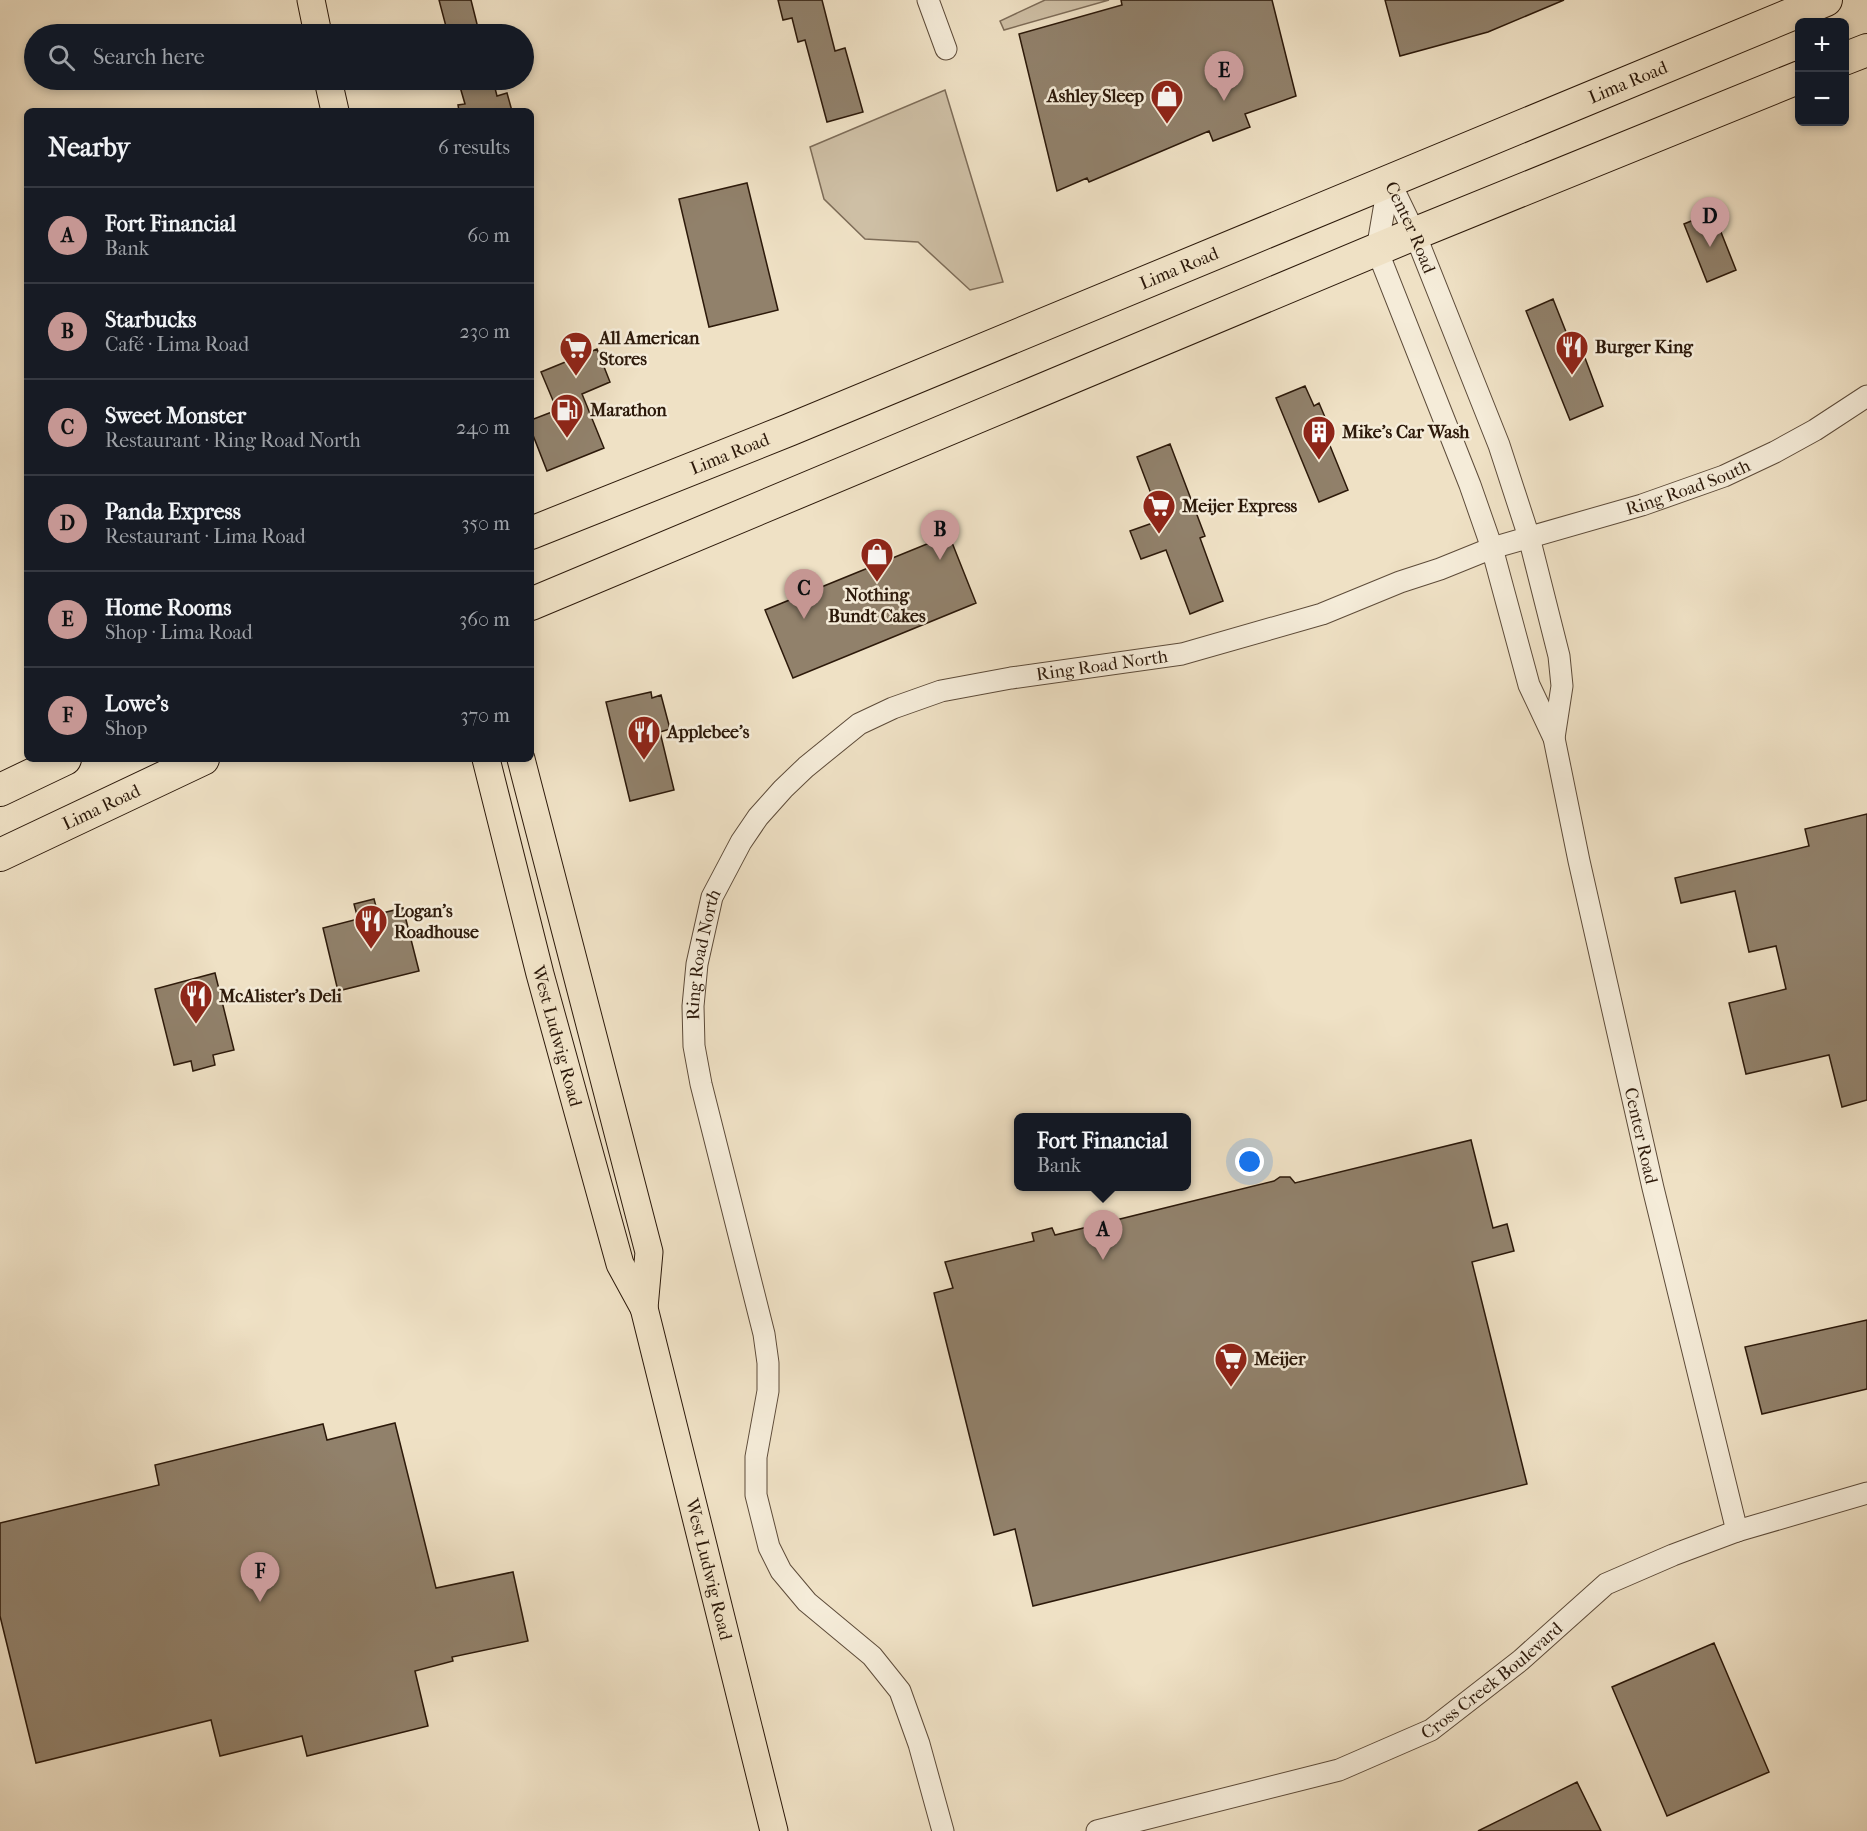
<!DOCTYPE html>
<meta charset="utf-8">
<style>
:root{--surface:#171b24;--page:#20242c;--text:#f1f3f6;--muted:#9ea1a6;--line:#363941;--accent:#c59692}
body{margin:0;font-family:"IM FELL French Canon",serif;background:var(--page);color:var(--text)}
.controls{position:absolute;right:18px;top:18px;display:grid;overflow:hidden;border-radius:9px;box-shadow:0 3px 9px #0003}
.controls button{width:54px;height:54px;display:grid;place-items:center;padding:0;border:0;border-bottom:2px solid var(--line);background:var(--surface);color:var(--text);font:30px sans-serif}
.you{position:absolute;left:1250px;top:1162px;width:21px;height:21px;margin:-15px;border:4px solid #fff;border-radius:50%;background:#1a73e8;box-shadow:0 0 0 9px #1a73e833}
.badge{display:grid;place-items:center;width:39px;height:39px;border-radius:50%;background:var(--accent);color:#111;font-size:20px;font-weight:700}
.pin{position:absolute;translate:-50% -50px;filter:drop-shadow(0 2px 3px #0008)}
.pin::after{content:'';position:absolute;top:32px;width:21px;height:18px;background:inherit;clip-path:polygon(0 0,100% 0,50% 100%)}
.popup{position:absolute;left:1014px;top:1113px;width:177px;height:78px;box-sizing:border-box;display:grid;place-content:center;border-radius:9px;background:var(--surface);filter:drop-shadow(0 2px 4px #0005);font-size:20px;white-space:nowrap;color:var(--muted)}
.popup b{font-size:22px;color:var(--text)}
.popup::after{content:'';position:absolute;left:50%;top:100%;margin-left:-12px;border:12px solid transparent;border-top-color:var(--surface)}
.list{margin:0;padding:0;list-style:none}
h2{display:flex;justify-content:space-between;align-items:center;height:78px;margin:0;padding:0 24px;font-size:26px}
h2 small{font-size:20px;font-weight:400;color:var(--muted)}
.list li{display:grid;grid-template-columns:39px 1fr auto;gap:18px;align-items:center;box-sizing:border-box;height:96px;padding:0 24px;border-top:2px solid var(--line)}
.list b{display:block;font-size:22px;white-space:nowrap}
.list p{margin:0;font-size:20px;white-space:nowrap;color:var(--muted)}
.list em{font-size:20px;font-style:normal;color:var(--muted)}
.icon{flex:none;width:33px;height:33px;fill:none;stroke:currentColor;stroke-width:2;stroke-linecap:round;stroke-linejoin:round}
.map{position:relative;flex:none;width:1867px;height:1831px;overflow:hidden}
.search{position:absolute;background:var(--surface);box-shadow:0 3px 9px #0003;left:24px;top:24px;width:510px;height:66px;display:flex;align-items:center;gap:15px;box-sizing:border-box;padding:0 21px;border-radius:33px;color:var(--muted);font-size:22px}
.panel{position:absolute;background:var(--surface);box-shadow:0 3px 9px #0003;left:24px;top:108px;width:510px;height:654px;border-radius:9px}
.map>svg:first-child{display:block}
.green{fill:#cebfa5;stroke:#7d6c58;stroke-width:1.5}
.building{fill:#91816b;stroke:#2c190a;stroke-width:1.5}
.lines{fill:none;stroke-linecap:round;stroke-linejoin:round}
.minor-casing{stroke:#5d4b39;stroke-width:23}
.major-casing{stroke:#2c190a;stroke-width:29}
.highway-casing{stroke:#2c190a;stroke-width:34}
.minor{stroke:#f5ecd9;stroke-width:21}
.major{stroke:#efe1c5;stroke-width:27}
.highway{stroke:#efe1c5;stroke-width:32}
.labels{text-anchor:middle;stroke-width:5;stroke-linejoin:round;paint-order:stroke}
.street-label{font-size:18px;fill:#2c190a;stroke:#f5ecd9}
.poi-label{font-size:18px;font-weight:bold;fill:#2c190a;stroke:#f5ecd9;text-anchor:start}
</style>
<div class="map">
<svg width="1867" height="1831" viewBox="0 0 1867 1831">
<rect width="100%" height="100%" fill="#efe1c5"/>
<filter id="stains"><feTurbulence type="fractalNoise" baseFrequency=".00333" numOctaves="4"/><feColorMatrix values="0 0 0 0 .2 0 0 0 0 .09 0 0 0 0 .02 0 0 0 .5 -.17"/></filter>
<radialGradient id="worn" r=".72"><stop offset=".6" stop-color="#630" stop-opacity="0"/><stop offset="1" stop-color="#630" stop-opacity=".3"/></radialGradient>
<!-- green -->
<path class="green" d="M1045 0H1109L1004 30 1000 21Z
M945 90 1003 282 970 290 918 242 865 239 824 199 810 147Z"/>
<!-- building -->
<path class="building" d="M439 0H471L479 32 469 34H448Z
M778 0H822L835 51 845 48 863 112 827 122 805 40 798 42 792 18 783 20Z
M1121 0H1272L1296 96 1245 114 1250 127 1213 141 1209 131 1089 182 1087 178 1057 191 1019 34 1122 5Z
M1385 0H1564L1488 32 1400 56Z
M458 80H493L497 96 507 93 512 111H459L458 105 465 104Z
M747 183 778 310 709 327 679 199Z
M1713 212 1736 270 1707 282 1684 224Z
M1553 299 1572 347 1579 342 1603 406 1570 420 1526 311Z
M597 349 610 382 582 394 604 448 547 471 531 430V420L557 410 541 372Z
M1305 386 1314 406 1319 403 1330 429 1324 431 1348 490 1319 502 1276 398Z
M1170 444 1205 536 1200 538 1223 601 1190 614 1166 550 1141 559 1130 531 1161 520 1137 457Z
M949 535 976 603 793 678 765 610Z
M651 692 652 698 661 695 670 729 660 732 674 790 630 801 606 702Z
M1867 814V1100L1842 1107 1829 1055 1746 1074 1729 1003 1786 989 1776 946 1749 952 1735 891 1681 903 1675 878 1809 846 1805 829Z
M374 899 378 914 403 908 419 971 338 991 323 928 358 919 354 904Z
M215 973 234 1050 213 1055 215 1065 193 1071 191 1061 174 1065 155 989Z
M1471 1140 1493 1228 1507 1224 1514 1251 1472 1262 1527 1484 1033 1606 1015 1529 994 1535 934 1293 953 1288 945 1262 1034 1241 1032 1233 1052 1228 1055 1235 1274 1181 1280 1177H1290L1295 1183Z
M1867 1320V1389L1762 1414 1745 1347Z
M395 1423 436 1588 513 1572 528 1641 452 1657 453 1661 415 1671 428 1726 307 1756 302 1736 220 1756 211 1720 36 1763 0 1616V1523L159 1485 155 1465 323 1424 327 1440Z
M1714 1643 1769 1772 1667 1816 1612 1687Z
M1577 1782 1601 1831H1478Z"/>
<g class="lines">
<!-- minor casing -->
<g class="minor-casing">
<g id="minor">
<path d="M928 0 946 49"/>
<path id="s1" d="M1389 180 1377 250 1470 485 1492 548 1529 685 1554 738 1579 861 1653 1188 1737 1531"/>
<path id="s2" d="M1389 180 1415 234 1499 445 1529 537 1559 656 1562 686 1554 738"/>
<path id="s3" d="M943 1831 919 1744 900 1691 872 1656 807 1602 781 1571 769 1547 756 1495V1457L768 1391V1363L764 1334 701 1084 694 1046 693 1006 697 964 712 897 741 842 758 817 783 789 806 767 859 724 893 708 941 691 1011 678 1182 654 1322 614 1400 582 1440 569 1492 548 1642 505 1724 476 1775 452 1815 430 1867 396"/>
<path id="s4" d="M1097 1831 1339 1770 1431 1730 1521 1660 1606 1584 1673 1555 1737 1531 1867 1493"/>
</g>
</g>
<!-- major casing -->
<g class="major-casing">
<g id="major">
<path d="M311 0 318 34"/>
<path d="M328 80 335 111"/>
<path id="s5" d="M486 759 540 974 620 1264 644 1308 774 1831"/>
<path d="M521 759 649 1252 644 1308"/>
</g>
</g>
<!-- highway casing -->
<g class="highway-casing">
<g id="highway">
<path d="M1844 59 1867 50"/>
<path id="s6" d="M531 533 789 430 1826 0"/>
<path d="M531 604 1421 231 1800 77"/>
<path d="M0 790 65 759"/>
<path id="s7" d="M0 855 203 759"/>
</g>
</g>
<!-- minor -->
<use href="#minor" class="minor"/>
<!-- major -->
<use href="#major" class="major"/>
<!-- highway -->
<use href="#highway" class="highway"/>
</g>
<!-- icons -->
<defs>
<g id="shop-pin" transform="scale(1.725)"><path d="M0 17L-7.5 6A9.5 9.5 0 1 1 7.5 6Z" fill="#8f2418" stroke="#f5ecd9"/><path d="M-5-2.5h2.3a2.7 3.5 0 0 1 5.4 0H5L5.5 6h-11ZM-1.5-2.5h3a1.5 2.3 0 0 0-3 0Z" fill="#fff"/></g>
<g id="restaurant-pin" transform="scale(1.725)"><path d="M0 17L-7.5 6A9.5 9.5 0 1 1 7.5 6Z" fill="#8f2418" stroke="#f5ecd9"/><path d="M-5-6h1v4h1v-4h1v4h1v-4h1v5L-1.5 .5V6h-2V.5L-5-1ZM5-6V6H3V1.5H1.5Q1.5-4 5-6Z" fill="#fff"/></g>
<g id="supermarket-pin" transform="scale(1.725)"><path d="M0 17L-7.5 6A9.5 9.5 0 1 1 7.5 6Z" fill="#8f2418" stroke="#f5ecd9"/><path d="M-6-5.5h2.5l.6 2H6L4.5 2H-2.5L-4.4-4H-6ZM-1.5 3.2a1.3 1.3 0 1 0 .1 0ZM3 3.2a1.3 1.3 0 1 0 .1 0Z" fill="#fff"/></g>
<g id="fuel-pin" transform="scale(1.725)"><path d="M0 17L-7.5 6A9.5 9.5 0 1 1 7.5 6Z" fill="#8f2418" stroke="#f5ecd9"/><path d="M-5.5-6h7V0h2V4h1.3V-2.5L3-4.5l.8-.8L6-3V5H2.5V1h-1V6h-7ZM-4.2-4.7v3.2H.2V-4.7Z" fill="#fff"/></g>
<g id="building-pin" transform="scale(1.725)"><path d="M0 17L-7.5 6A9.5 9.5 0 1 1 7.5 6Z" fill="#8f2418" stroke="#f5ecd9"/><path d="M-4-6H4V6H1V3H-1V6H-4ZM-2.5-4.3h1.7v1.8h-1.7ZM.8-4.3h1.7v1.8H.8ZM-2.5-1h1.7V.8h-1.7ZM.8-1h1.7V.8H.8Z" fill="#fff"/></g>
</defs>
<g fill-rule="evenodd">
<use href="#shop-pin" x="1167" y="96"/>
<use href="#restaurant-pin" x="1572" y="347"/>
<use href="#supermarket-pin" x="576" y="348"/>
<use href="#fuel-pin" x="567" y="410"/>
<use href="#building-pin" x="1319" y="432"/>
<use href="#supermarket-pin" x="1159" y="506"/>
<use href="#shop-pin" x="877" y="554"/>
<use href="#restaurant-pin" x="644" y="732"/>
<use href="#restaurant-pin" x="371" y="921"/>
<use href="#restaurant-pin" x="196" y="996"/>
<use href="#supermarket-pin" x="1231" y="1359"/>
</g>
<g class="labels">
<!-- street labels -->
<g class="street-label">
<text dy="6" stroke="none"><textPath href="#s6" startOffset="1186">Lima Road</textPath></text>
<text dy="6" stroke="none"><textPath href="#s2" startOffset="52">Center Road</textPath></text>
<text dy="6" stroke="none"><textPath href="#s6" startOffset="700">Lima Road</textPath></text>
<text dy="6" stroke="none"><textPath href="#s6" startOffset="214">Lima Road</textPath></text>
<text dy="6" stroke="none"><textPath href="#s3" startOffset="2102">Ring Road South</textPath></text>
<text dy="6" stroke="none"><textPath href="#s3" startOffset="1488">Ring Road North</textPath></text>
<text dy="6" stroke="none"><textPath href="#s7" startOffset="112">Lima Road</textPath></text>
<text dy="6" stroke="none"><textPath href="#s3" startOffset="948">Ring Road North</textPath></text>
<text dy="6" stroke="none"><textPath href="#s5" startOffset="286">West Ludwig Road</textPath></text>
<text dy="6" stroke="none"><textPath href="#s1" startOffset="998">Center Road</textPath></text>
<text dy="6" stroke="none"><textPath href="#s5" startOffset="842">West Ludwig Road</textPath></text>
<text dy="6" stroke="none"><textPath href="#s4" startOffset="428">Cross Creek Boulevard</textPath></text>
</g>
<!-- poi labels -->
<g class="poi-label">
<text x="1144" y="102" text-anchor="end">Ashley Sleep</text>
<text x="599" y="344">All American<tspan x="599" dy="21">Stores</tspan></text>
<text x="1595" y="353">Burger King</text>
<text x="590" y="416">Marathon</text>
<text x="1342" y="438">Mike's Car Wash</text>
<text x="1182" y="512">Meijer Express</text>
<text x="877" y="601" text-anchor="middle">Nothing<tspan x="877" dy="21">Bundt Cakes</tspan></text>
<text x="667" y="738">Applebee's</text>
<text x="394" y="917">Logan's<tspan x="394" dy="21">Roadhouse</tspan></text>
<text x="219" y="1002">McAlister's Deli</text>
<text x="1254" y="1365">Meijer</text>
</g>
</g>
<rect width="100%" height="100%" filter="url(#stains)"/>
<rect width="100%" height="100%" fill="url(#worn)"/>
</svg>
<div class="controls">
<button>+</button>
<button>−</button>
</div>
<div class="you"></div>
<div class="pin badge" style="left:1103px;top:1260px">A</div>
<div class="popup"><b>Fort Financial</b>Bank</div>
<div class="pin badge" style="left:940px;top:560px">B</div>
<div class="pin badge" style="left:804px;top:619px">C</div>
<div class="pin badge" style="left:1710px;top:247px">D</div>
<div class="pin badge" style="left:1224px;top:101px">E</div>
<div class="pin badge" style="left:260px;top:1602px">F</div>
<div class="search"><svg class="icon" aria-label="search" viewBox="0 0 24 24"><circle cx="10" cy="10" r="6"/><path d="M15 15l6 6"/></svg>Search here</div>
<section class="panel">
<h2>Nearby<small>6 results</small></h2>
<ul class="list">
<li><span class="badge">A</span><div><b>Fort Financial</b><p>Bank</p></div><em>60 m</em></li>
<li><span class="badge">B</span><div><b>Starbucks</b><p>Café · Lima Road</p></div><em>230 m</em></li>
<li><span class="badge">C</span><div><b>Sweet Monster</b><p>Restaurant · Ring Road North</p></div><em>240 m</em></li>
<li><span class="badge">D</span><div><b>Panda Express</b><p>Restaurant · Lima Road</p></div><em>350 m</em></li>
<li><span class="badge">E</span><div><b>Home Rooms</b><p>Shop · Lima Road</p></div><em>360 m</em></li>
<li><span class="badge">F</span><div><b>Lowe's</b><p>Shop</p></div><em>370 m</em></li>
</ul>
</section>
</div>
